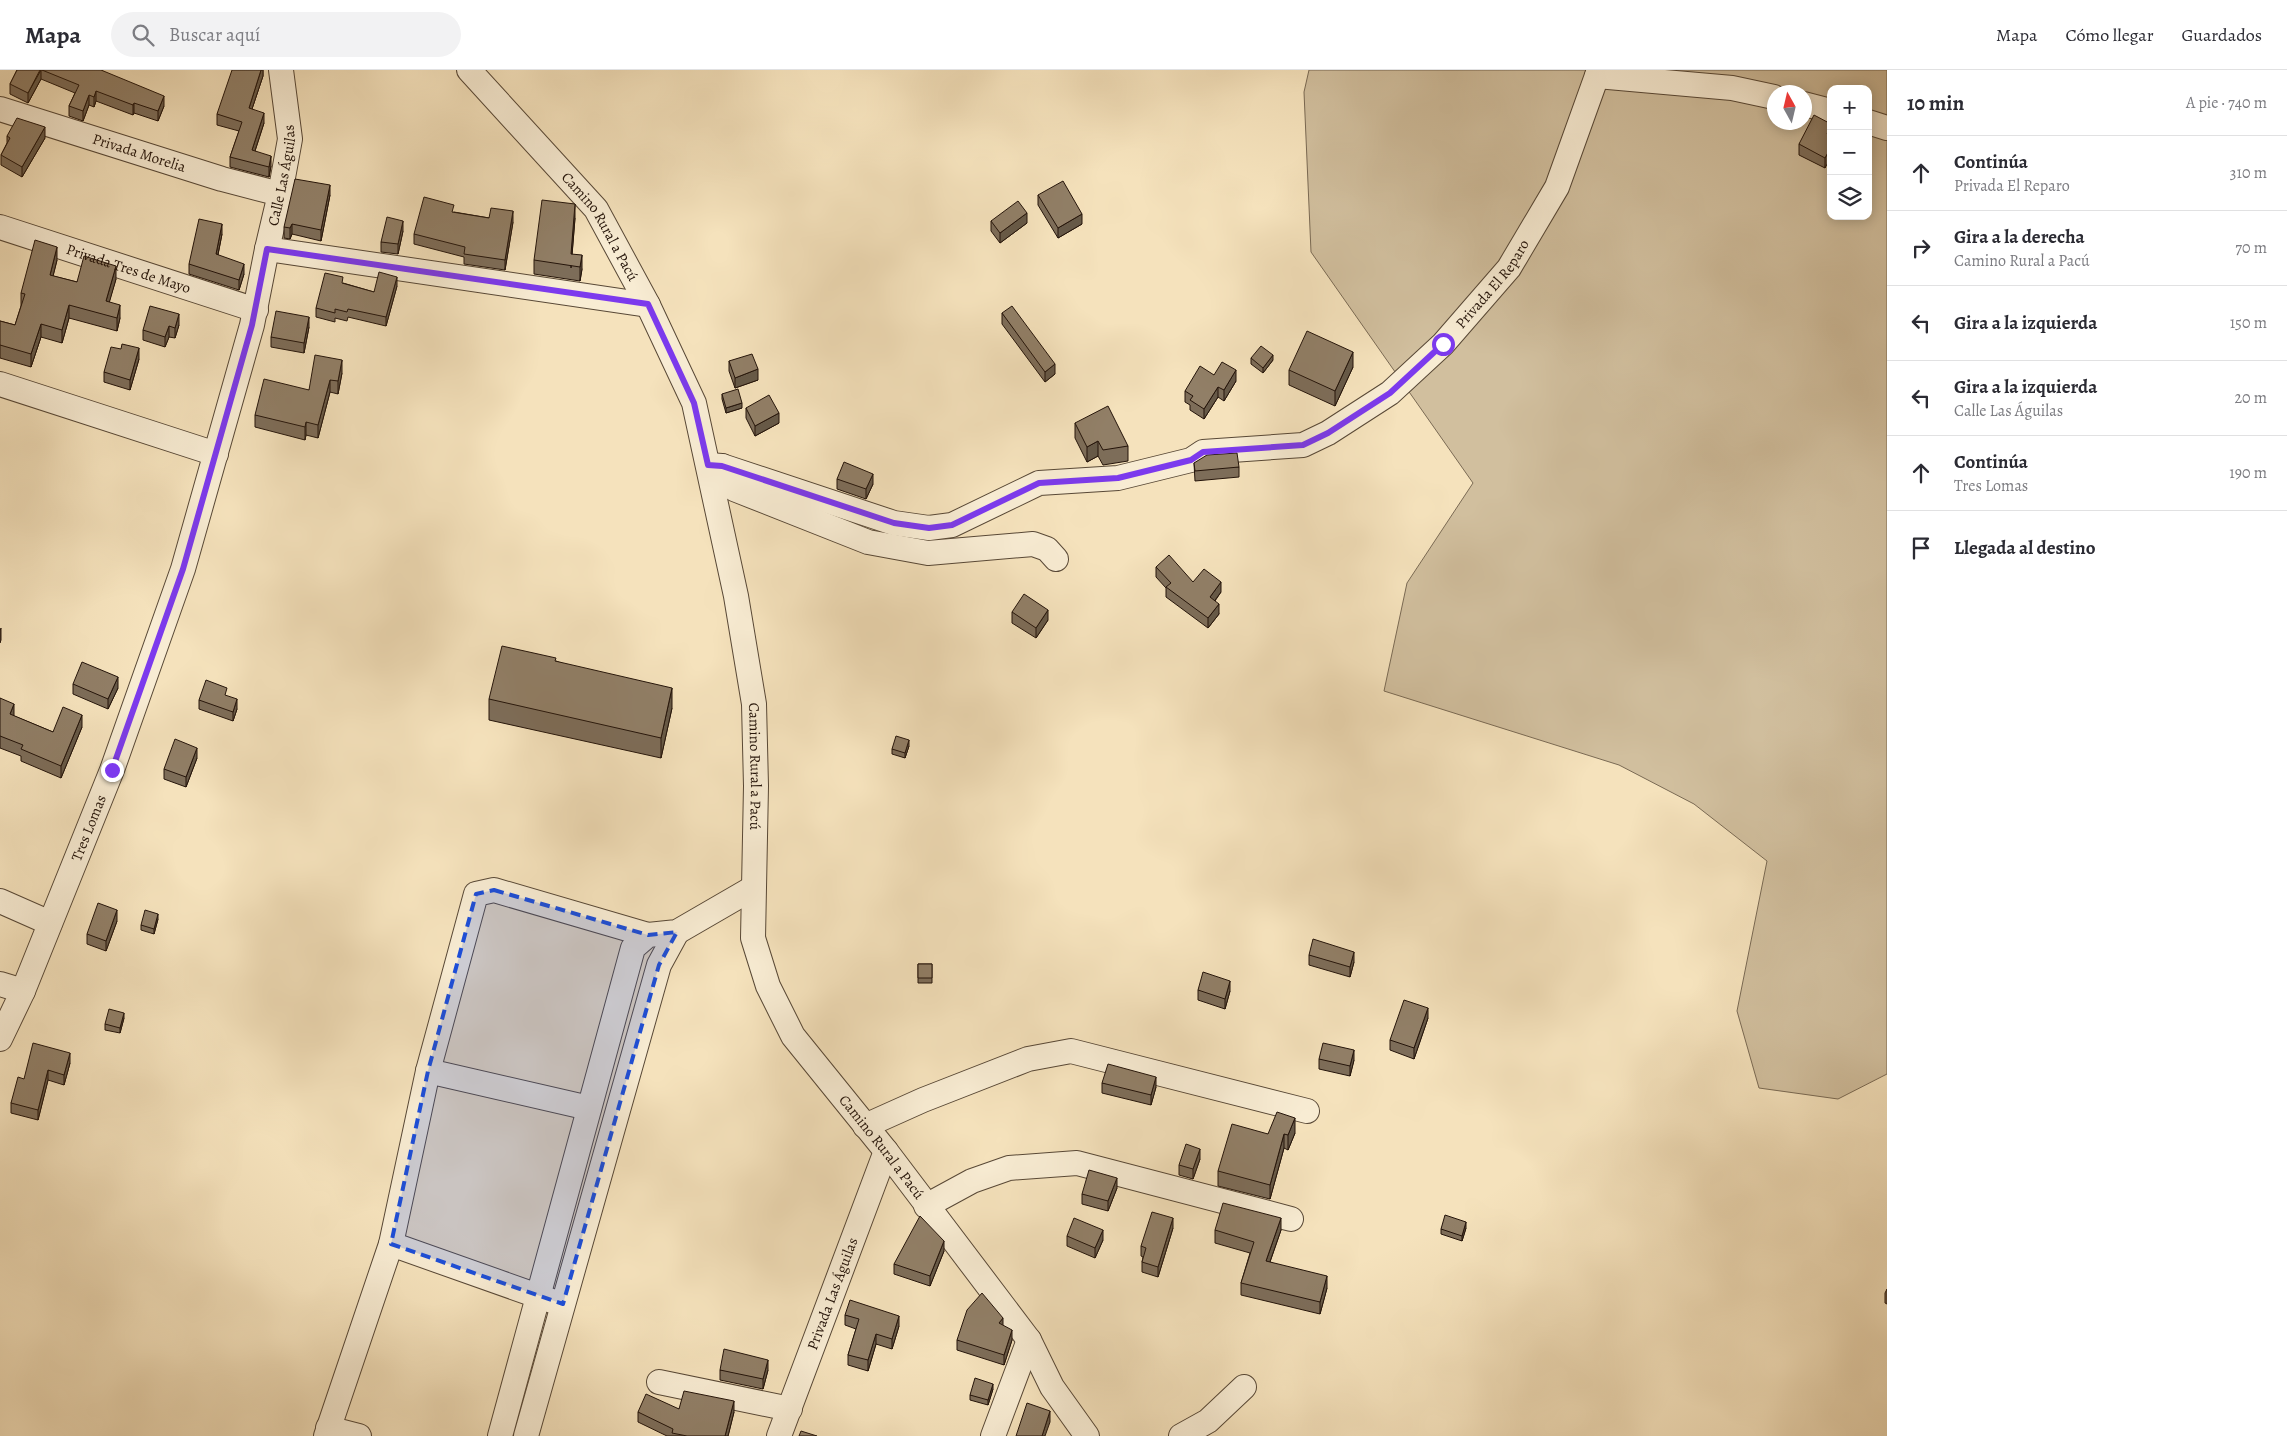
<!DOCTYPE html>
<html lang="es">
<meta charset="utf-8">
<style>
:root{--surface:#fff;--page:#f2f2f3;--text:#2b2b33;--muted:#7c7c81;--line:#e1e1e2}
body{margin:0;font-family:Alegreya,serif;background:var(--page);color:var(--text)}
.controls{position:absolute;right:15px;top:15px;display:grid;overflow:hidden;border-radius:10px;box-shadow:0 2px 12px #0003}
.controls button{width:45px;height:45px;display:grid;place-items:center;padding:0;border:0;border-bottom:1px solid var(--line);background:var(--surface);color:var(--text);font:25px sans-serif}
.compass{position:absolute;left:1767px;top:15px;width:45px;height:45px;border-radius:50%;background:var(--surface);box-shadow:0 2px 12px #0003;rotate:352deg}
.stop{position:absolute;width:15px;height:15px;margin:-11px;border:4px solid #7c3aed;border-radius:50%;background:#fff}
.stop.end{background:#7c3aed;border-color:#fff;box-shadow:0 1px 5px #0008}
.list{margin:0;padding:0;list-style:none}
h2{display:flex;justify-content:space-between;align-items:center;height:65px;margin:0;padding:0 20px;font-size:21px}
h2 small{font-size:16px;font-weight:400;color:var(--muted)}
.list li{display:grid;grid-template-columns:32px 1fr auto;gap:15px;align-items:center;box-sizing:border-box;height:75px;padding:0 20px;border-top:1px solid var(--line)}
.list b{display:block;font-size:19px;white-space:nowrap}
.list p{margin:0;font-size:16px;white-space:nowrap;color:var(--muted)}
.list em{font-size:16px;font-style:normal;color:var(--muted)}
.icon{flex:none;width:28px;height:28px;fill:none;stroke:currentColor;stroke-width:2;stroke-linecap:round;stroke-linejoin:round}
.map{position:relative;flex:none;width:1887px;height:1366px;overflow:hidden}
header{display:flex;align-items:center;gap:30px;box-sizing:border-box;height:70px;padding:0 25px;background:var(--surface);border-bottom:1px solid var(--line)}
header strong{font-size:24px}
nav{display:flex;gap:28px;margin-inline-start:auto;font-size:18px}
.search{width:350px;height:45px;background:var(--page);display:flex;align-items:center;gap:12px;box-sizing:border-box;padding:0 18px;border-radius:28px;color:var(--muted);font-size:19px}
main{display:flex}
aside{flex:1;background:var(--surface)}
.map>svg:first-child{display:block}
.green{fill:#d1bf9e;stroke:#7a6a54;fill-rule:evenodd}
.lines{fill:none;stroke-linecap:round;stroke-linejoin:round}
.minor-casing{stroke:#584836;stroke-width:26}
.minor{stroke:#f8ecd3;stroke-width:24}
.wall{fill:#7d6d59;stroke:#24140a}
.shaded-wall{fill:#665948;stroke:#24140a}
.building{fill:#917f67;stroke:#24140a}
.route{stroke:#7c3aed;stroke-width:6}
.marked{fill:#1d4ed8;fill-opacity:0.2;stroke:#1d4ed8;stroke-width:4;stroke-dasharray:10 6;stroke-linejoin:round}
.labels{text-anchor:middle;stroke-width:4;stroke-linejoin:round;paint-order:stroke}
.street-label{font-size:15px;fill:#24140a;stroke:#f8ecd3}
</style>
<header>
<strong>Mapa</strong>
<div class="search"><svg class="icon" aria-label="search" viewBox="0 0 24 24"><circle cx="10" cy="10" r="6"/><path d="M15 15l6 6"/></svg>Buscar aquí</div>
<nav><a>Mapa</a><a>Cómo llegar</a><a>Guardados</a></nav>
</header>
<main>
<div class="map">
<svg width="1887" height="1366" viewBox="0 0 1887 1366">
<rect width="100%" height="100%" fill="#f5e2bc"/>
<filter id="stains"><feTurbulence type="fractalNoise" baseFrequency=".004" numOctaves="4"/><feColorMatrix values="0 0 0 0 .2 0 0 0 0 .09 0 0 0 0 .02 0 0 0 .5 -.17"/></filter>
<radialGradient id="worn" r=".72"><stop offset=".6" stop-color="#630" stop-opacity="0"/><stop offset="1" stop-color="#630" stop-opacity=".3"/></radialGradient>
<!-- green -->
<path class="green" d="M1309 0H1887V1004L1838 1029 1759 1018 1737 941 1767 791 1694 734 1619 695 1384 621 1407 513 1473 413 1311 182 1304 22ZM1831 19H1868V146H1831ZM1774 22H1804V52H1774Z"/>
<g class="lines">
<!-- minor casing -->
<g class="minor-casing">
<g id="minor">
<path id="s1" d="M469 0 596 139 648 235 694 333 736 526 754 634 756 716 753 868 768 916 793 966 886 1081 1029 1270 1052 1317 1087 1366"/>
<path d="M1597 6 1732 18 1774 27"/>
<path d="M1804 34 1831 41"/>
<path id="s2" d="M0 39 222 109 280 124"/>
<path d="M1868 52 1887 58"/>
<path id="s3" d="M0 157 256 240"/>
<path d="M267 179 648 235"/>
<path d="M0 314 216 384"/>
<path id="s4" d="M708 395 722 396 894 453 929 458 952 455 1039 413 1118 408 1191 390 1203 382 1303 375 1328 363 1390 323 1443 274 1509 198 1557 117 1599 0"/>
<path d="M722 396 734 419 868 472 928 483 1033 474 1047 479 1056 489"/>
<path d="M0 831 50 853"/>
<path d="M0 914 23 921"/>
<path id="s5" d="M0 969 23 921 112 700 183 499 252 255 267 179 280 124 290 69 281 0"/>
<path d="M428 1001 589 1038"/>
<path d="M865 1056 923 1030 1028 989 1071 981 1307 1041"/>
<path d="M926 1136 972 1111 1009 1098 1077 1093 1291 1149"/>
<path d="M391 1174 552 1231"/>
<path d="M659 1312 790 1339"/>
<path d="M328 1358 359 1366"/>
<path d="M326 1366 391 1174 428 1001 476 824 494 820 648 865"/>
<path d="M500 1366 633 878 648 865 677 862 753 818"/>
<path d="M526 1366 659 895 677 862"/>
<path id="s6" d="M779 1366 886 1081"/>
<path d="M993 1366 1029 1270"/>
<path d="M1181 1366 1208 1351 1244 1317"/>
</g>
</g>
<!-- minor -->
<use href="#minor" class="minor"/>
</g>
<!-- wall -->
<path class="wall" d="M17 0H101L164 36 158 51 134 43 133 45 96 31 94 37 89 35 83 51 69 46V36L75 23 41 9 28 33 10 24V14Z
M263 0V6L252 39 264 53 255 81 271 96 269 107 230 97V87L239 61 217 55V44Z
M1831 54 1825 98 1799 85V74Z
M7 66 45 68 22 107 1 95V85L7 73Z
M330 125 321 171 292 164 290 169 284 168V157Z
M1038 125 1082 154 1058 168 1038 135Z
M454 142 513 152 505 200 464 194V187L414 174V164Z
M575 148 572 184 582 199 580 211 534 204V190Z
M991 151 1027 153 1000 173 991 161Z
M403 161 398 184 381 182V172Z
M222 164 218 185 244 204 239 220 189 204V194Z
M57 190 53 206 77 212 116 209 109 232 120 248 117 261 69 248 62 273 41 267 31 297 0 288V251L15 255 21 236V223Z
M343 213 374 222 397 216 386 256 348 247 347 251 335 248V252L316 247V238Z
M1002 243 1055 304 1045 312 1002 254Z
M179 255 175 268 169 267 165 277 143 270V260Z
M309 257 304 283 271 277V267Z
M1251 288 1273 290 1263 303 1251 294Z
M139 289 130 320 104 312V302Z
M729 291 758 310 735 318 729 301Z
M1353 297 1335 336 1289 315V300Z
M342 303 338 324 330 322 318 368 306 365 305 370 255 357V345L309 320Z
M1214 305 1236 311 1224 331 1218 327 1204 349 1190 340V335L1185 332V321Z
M722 324 742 338 726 343 722 329Z
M746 338 779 353 755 366 746 348Z
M1075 353 1128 376V391L1103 395 1098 386 1087 392 1075 368Z
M1194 393 1239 397V407L1195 411Z
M837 409 873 414 866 429 837 419Z
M1156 497 1193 512 1221 522 1215 531 1219 544 1208 558 1166 527V518L1156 507Z
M1012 542 1048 550 1036 568 1012 553Z
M556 591 672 638 661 688 489 650V629Z
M73 614 118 618 108 639 73 624Z
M227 626 237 639 233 651 199 639V630Z
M0 628 14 646 53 662 82 657 61 708 21 691V686L0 678Z
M909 676 905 688 892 684V679Z
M197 688 186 717 164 709V699Z
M158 849 154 864 141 860V855Z
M117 851 106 881 87 874V864Z
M1309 885 1354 892 1350 907 1309 895Z
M918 894H932V913H918Z
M1198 920 1230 921 1225 939 1198 930Z
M124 948 120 963 105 960V954Z
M1428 948 1414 989 1390 980V970Z
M1319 989 1354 990 1350 1006 1319 999Z
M70 993 64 1015 48 1010 38 1050 11 1043V1033L24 1009Z
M1102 1013 1156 1017 1151 1035 1102 1023Z
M1295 1063 1288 1080 1284 1078 1270 1129 1218 1116V1101L1268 1064Z
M1200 1089 1193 1109 1179 1105V1095Z
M1117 1118 1108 1141 1082 1134V1124Z
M1173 1158 1158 1207 1142 1202V1192L1143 1187 1141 1186V1176Z
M1466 1158 1462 1171 1441 1164V1159Z
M1215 1160H1281L1270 1192 1327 1218 1320 1244 1241 1225V1213L1250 1183 1215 1173Z
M1067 1166 1103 1170 1095 1188 1067 1176Z
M944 1181 930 1216 894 1204V1194Z
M1887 1219V1234L1885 1233V1223Z
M845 1245 899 1256 892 1279 876 1274 868 1301 848 1295V1285L856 1259 845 1255Z
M1003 1255 1012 1270 1004 1295 957 1280V1270Z
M720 1300H768L763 1319 720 1310Z
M993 1319 988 1335 970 1330V1325Z
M679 1339 734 1342 728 1366H667L638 1352V1342Z"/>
<!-- shaded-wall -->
<path class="shaded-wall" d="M41 0V9L28 33V23Z
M261 0H263V6L249 48V38Z
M96 21V31L94 37V27Z
M89 25V35L83 51V41Z
M164 26V36L158 51V41Z
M134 33V43L133 45V35Z
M264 43V53L252 90V80Z
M45 57V68L22 107V97Z
M1831 57V67L1827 64Z
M1831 77V87L1825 98V88Z
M271 86V96L269 107V97Z
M330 115V125L321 171V160Z
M575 134V148L571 198V184Z
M513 141V152L505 200V190Z
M1027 143V153L1000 173V163Z
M1082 144V154L1058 168V158Z
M403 151V161L398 184V174Z
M222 154V164L216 194V184Z
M292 154V164L290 169V158Z
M57 177V190L50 218V205Z
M582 185V199L580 211V197Z
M244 194V204L239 220V210Z
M116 196V209L106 244V231Z
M397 207V216L386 256V247Z
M69 235V248L62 273V260Z
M120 235V248L117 261V248Z
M179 244V255L175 268V258Z
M309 247V257L304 283V273Z
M41 254V267L31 297V284Z
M169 256V267L165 277V267Z
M139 278V289L130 320V310Z
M1353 282V297L1335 336V321Z
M1273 285V290L1263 303V298Z
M342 290V303L338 324V311Z
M1055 294V304L1045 312V302Z
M758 299V310L735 318V308Z
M1236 300V311L1224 331V320Z
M330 310V322L318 368V355Z
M1218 317V327L1204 349V339Z
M742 333V338L726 343V338Z
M779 343V353L755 366V356Z
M306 352V365L305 370V357Z
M1098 371V386L1087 392V377Z
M873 404V414L866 429V419Z
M1221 512V522L1210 537V527Z
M1219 534V544L1208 558V548Z
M1048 540V550L1036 568V558Z
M1 558V570L0 573V561Z
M118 607V618L108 639V629Z
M672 618V638L661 688V668Z
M237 629V639L233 651V642Z
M14 634V645L10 655V644Z
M82 645V657L61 708V696Z
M909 670V676L905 688V683Z
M197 678V688L186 717V707Z
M117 840V851L106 881V871Z
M158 844V849L154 864V859Z
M1354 882V892L1350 907V897Z
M1230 911V921L1225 939V929Z
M1428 938V948L1414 989V978Z
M124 943V948L120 963V958Z
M1354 980V990L1350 1006V996Z
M70 983V993L64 1015V1005Z
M48 1000V1010L38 1050V1040Z
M1156 1007V1017L1151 1035V1025Z
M1295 1048V1063L1288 1080V1065Z
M1284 1064V1078L1270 1129V1115Z
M1200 1079V1089L1193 1109V1099Z
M1117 1108V1118L1108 1141V1131Z
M1173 1148V1158L1158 1207V1197Z
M1281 1148V1160L1266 1203V1191Z
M1466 1152V1158L1462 1171V1166Z
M1103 1160V1170L1095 1188V1178Z
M944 1171V1181L930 1216V1206Z
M1327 1206V1218L1320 1244V1232Z
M899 1246V1256L892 1279V1269Z
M1003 1248V1258L999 1253Z
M1012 1260V1270L1004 1295V1285Z
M876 1264V1274L868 1301V1290Z
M768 1290V1300L763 1319V1309Z
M993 1314V1319L988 1335V1330Z
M734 1331V1342L728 1366H725Z
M1050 1341V1352L1045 1366H1042Z"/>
<!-- building -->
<path class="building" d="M17 0H40L28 23 10 14Z
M42 0H101L164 26 158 41 134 33 133 35 96 21 94 27 89 25 83 41 69 36 79 15Z
M232 0H261L249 38 264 43 252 80 271 86 269 97 230 87 242 52 217 44Z
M1814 45 1831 54V57L1827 64 1831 66V77L1825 88 1799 74Z
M17 48 45 57 22 97 1 85 10 68 7 66Z
M295 109 330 115 321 160 292 154 290 158 284 157Z
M1063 111 1082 144 1058 158 1038 125Z
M424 127 454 135 452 142 489 148 491 138 513 141 505 190 464 184 465 177 414 164Z
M542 130 575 134 571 184 582 185 580 197 534 190Z
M1018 131 1027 143 1000 163 991 151Z
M387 147 403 151 398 174 381 172Z
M199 149 222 154 216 184 244 194 239 210 189 194Z
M35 170 57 177 50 205 77 212 84 186 116 196 106 231 120 235 117 248 69 235 62 260 41 254 31 284 0 275V251L15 255 25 224 21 223Z
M379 202 397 207 386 247 348 239 347 242 335 239V243L316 238 325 203 343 207 342 213 374 222Z
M150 236 179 244 175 258 169 256 165 267 143 260Z
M1012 236 1055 294 1045 302 1002 243Z
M276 241 309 247 304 273 271 267Z
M1307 261 1353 282 1335 321 1289 300Z
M122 274 139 278 130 310 104 302 111 277 121 279Z
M1261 276 1273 285 1263 298 1251 288Z
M752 284 758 299 735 308 729 291Z
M315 285 342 290 338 311 330 310 318 355 306 352 305 357 255 345 264 309 309 320Z
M1222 292 1236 300 1224 320 1218 317 1204 339 1190 330 1193 326 1185 321 1200 296 1214 305Z
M738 319 742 333 726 338 722 324Z
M769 325 779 343 755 356 746 338Z
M1108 336 1128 376 1103 380 1098 371 1087 377 1075 353Z
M1237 383 1239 397 1195 401 1194 393 1207 385Z
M844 392 873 404 866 419 837 409Z
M1169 485 1193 512 1204 499 1221 512 1210 527 1219 534 1208 548 1166 517 1171 513 1156 497Z
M1024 524 1048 540 1036 558 1012 542Z
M502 576 556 588 555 591 672 618 661 668 489 629Z
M82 592 118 607 108 629 73 614Z
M206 610 227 618 225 625 237 629 233 642 199 630Z
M0 628 14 634 10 644 53 662 63 637 82 645 61 696 21 679 23 675 0 666Z
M896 666 909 670 905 683 892 679Z
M175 669 197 678 186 707 164 699Z
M98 833 117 840 106 871 87 864Z
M145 840 158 844 154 859 141 855Z
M1313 869 1354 882 1350 897 1309 885Z
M918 894H932V908H918Z
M1203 902 1230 911 1225 929 1198 920Z
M1404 930 1428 938 1414 978 1390 970Z
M109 939 124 943 120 958 105 954Z
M33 973 70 983 64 1005 48 1000 38 1040 11 1033 18 1007 24 1009Z
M1323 973 1354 980 1350 996 1319 989Z
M1108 994 1156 1007 1151 1025 1102 1013Z
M1277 1042 1295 1048 1288 1065 1284 1064 1270 1115 1218 1101 1232 1054 1268 1064Z
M1186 1074 1200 1079 1193 1099 1179 1095Z
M1089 1100 1117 1108 1108 1131 1082 1124Z
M1223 1133 1281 1148 1266 1191 1327 1206 1320 1232 1241 1213 1254 1172 1215 1160Z
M1152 1142 1173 1148 1158 1197 1142 1192 1146 1178 1141 1176Z
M1445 1145 1466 1152 1462 1166 1441 1159Z
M920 1146 944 1171 930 1206 894 1194Z
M1074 1148 1103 1160 1095 1178 1067 1166Z
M982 1223 1003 1248 999 1253 1012 1260 1004 1285 957 1270 967 1240Z
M850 1230 899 1246 892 1269 876 1264 868 1290 848 1285 859 1249 845 1245Z
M724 1279 768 1290 763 1309 720 1300Z
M975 1308 993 1314 988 1330 970 1325Z
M684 1321 734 1331 725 1366H687L672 1363 673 1359 638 1342 646 1324 679 1339Z
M1027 1333 1050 1341 1042 1366H1016Z
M801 1361 817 1366H799Z"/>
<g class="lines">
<!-- route -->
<path class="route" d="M112 700 183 499 252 255 267 179 648 234 694 333 708 395 722 396 894 453 929 458 952 455 1039 413 1118 408 1191 390 1203 382 1303 375 1328 363 1390 323 1443 274"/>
</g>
<!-- marked area -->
<path class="marked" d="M494 820 648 865 677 862 659 895 563 1234 391 1174 428 1001 476 824Z"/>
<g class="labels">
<!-- street labels -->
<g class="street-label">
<text dy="5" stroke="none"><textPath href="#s2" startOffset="146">Privada Morelia</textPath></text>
<text dy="5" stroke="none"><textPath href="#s5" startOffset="911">Calle Las Águilas</textPath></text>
<text dy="5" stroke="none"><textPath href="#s1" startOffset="205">Camino Rural a Pacú</textPath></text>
<text dy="5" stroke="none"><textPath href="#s3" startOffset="135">Privada Tres de Mayo</textPath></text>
<text dy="5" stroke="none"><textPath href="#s4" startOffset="871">Privada El Reparo</textPath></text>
<text dy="5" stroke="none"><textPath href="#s1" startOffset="775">Camino Rural a Pacú</textPath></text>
<text dy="5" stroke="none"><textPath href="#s5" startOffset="229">Tres Lomas</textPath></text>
<text dy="5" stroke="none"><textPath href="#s1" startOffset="1195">Camino Rural a Pacú</textPath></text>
<text dy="5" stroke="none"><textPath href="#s6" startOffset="152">Privada Las Águilas</textPath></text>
</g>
</g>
<rect width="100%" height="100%" filter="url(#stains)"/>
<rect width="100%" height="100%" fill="url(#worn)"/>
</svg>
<div class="controls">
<button>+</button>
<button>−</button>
<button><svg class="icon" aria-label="layers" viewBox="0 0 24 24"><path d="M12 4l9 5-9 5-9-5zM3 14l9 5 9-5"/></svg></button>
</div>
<svg class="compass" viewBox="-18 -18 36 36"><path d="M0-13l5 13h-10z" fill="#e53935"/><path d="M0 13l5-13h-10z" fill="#7c7c81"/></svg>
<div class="stop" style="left:1443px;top:274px"></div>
<div class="stop end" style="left:112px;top:700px"></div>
</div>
<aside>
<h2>10 min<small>A pie · 740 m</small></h2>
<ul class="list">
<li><svg class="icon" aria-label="ahead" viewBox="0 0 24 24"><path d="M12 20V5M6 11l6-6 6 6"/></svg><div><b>Continúa</b><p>Privada El Reparo</p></div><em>310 m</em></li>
<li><svg class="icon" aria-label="right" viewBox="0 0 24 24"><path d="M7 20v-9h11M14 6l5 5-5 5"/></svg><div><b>Gira a la derecha</b><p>Camino Rural a Pacú</p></div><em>70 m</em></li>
<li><svg class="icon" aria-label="left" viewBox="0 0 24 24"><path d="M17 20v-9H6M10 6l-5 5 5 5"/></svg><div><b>Gira a la izquierda</b></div><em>150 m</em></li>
<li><svg class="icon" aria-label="left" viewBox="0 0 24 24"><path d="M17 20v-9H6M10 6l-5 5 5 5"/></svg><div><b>Gira a la izquierda</b><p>Calle Las Águilas</p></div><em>20 m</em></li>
<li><svg class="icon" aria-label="ahead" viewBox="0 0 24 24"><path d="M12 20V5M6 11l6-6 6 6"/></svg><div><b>Continúa</b><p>Tres Lomas</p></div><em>190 m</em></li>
<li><svg class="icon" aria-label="arrive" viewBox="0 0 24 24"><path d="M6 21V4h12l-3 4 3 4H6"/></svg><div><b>Llegada al destino</b></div></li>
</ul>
</aside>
</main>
